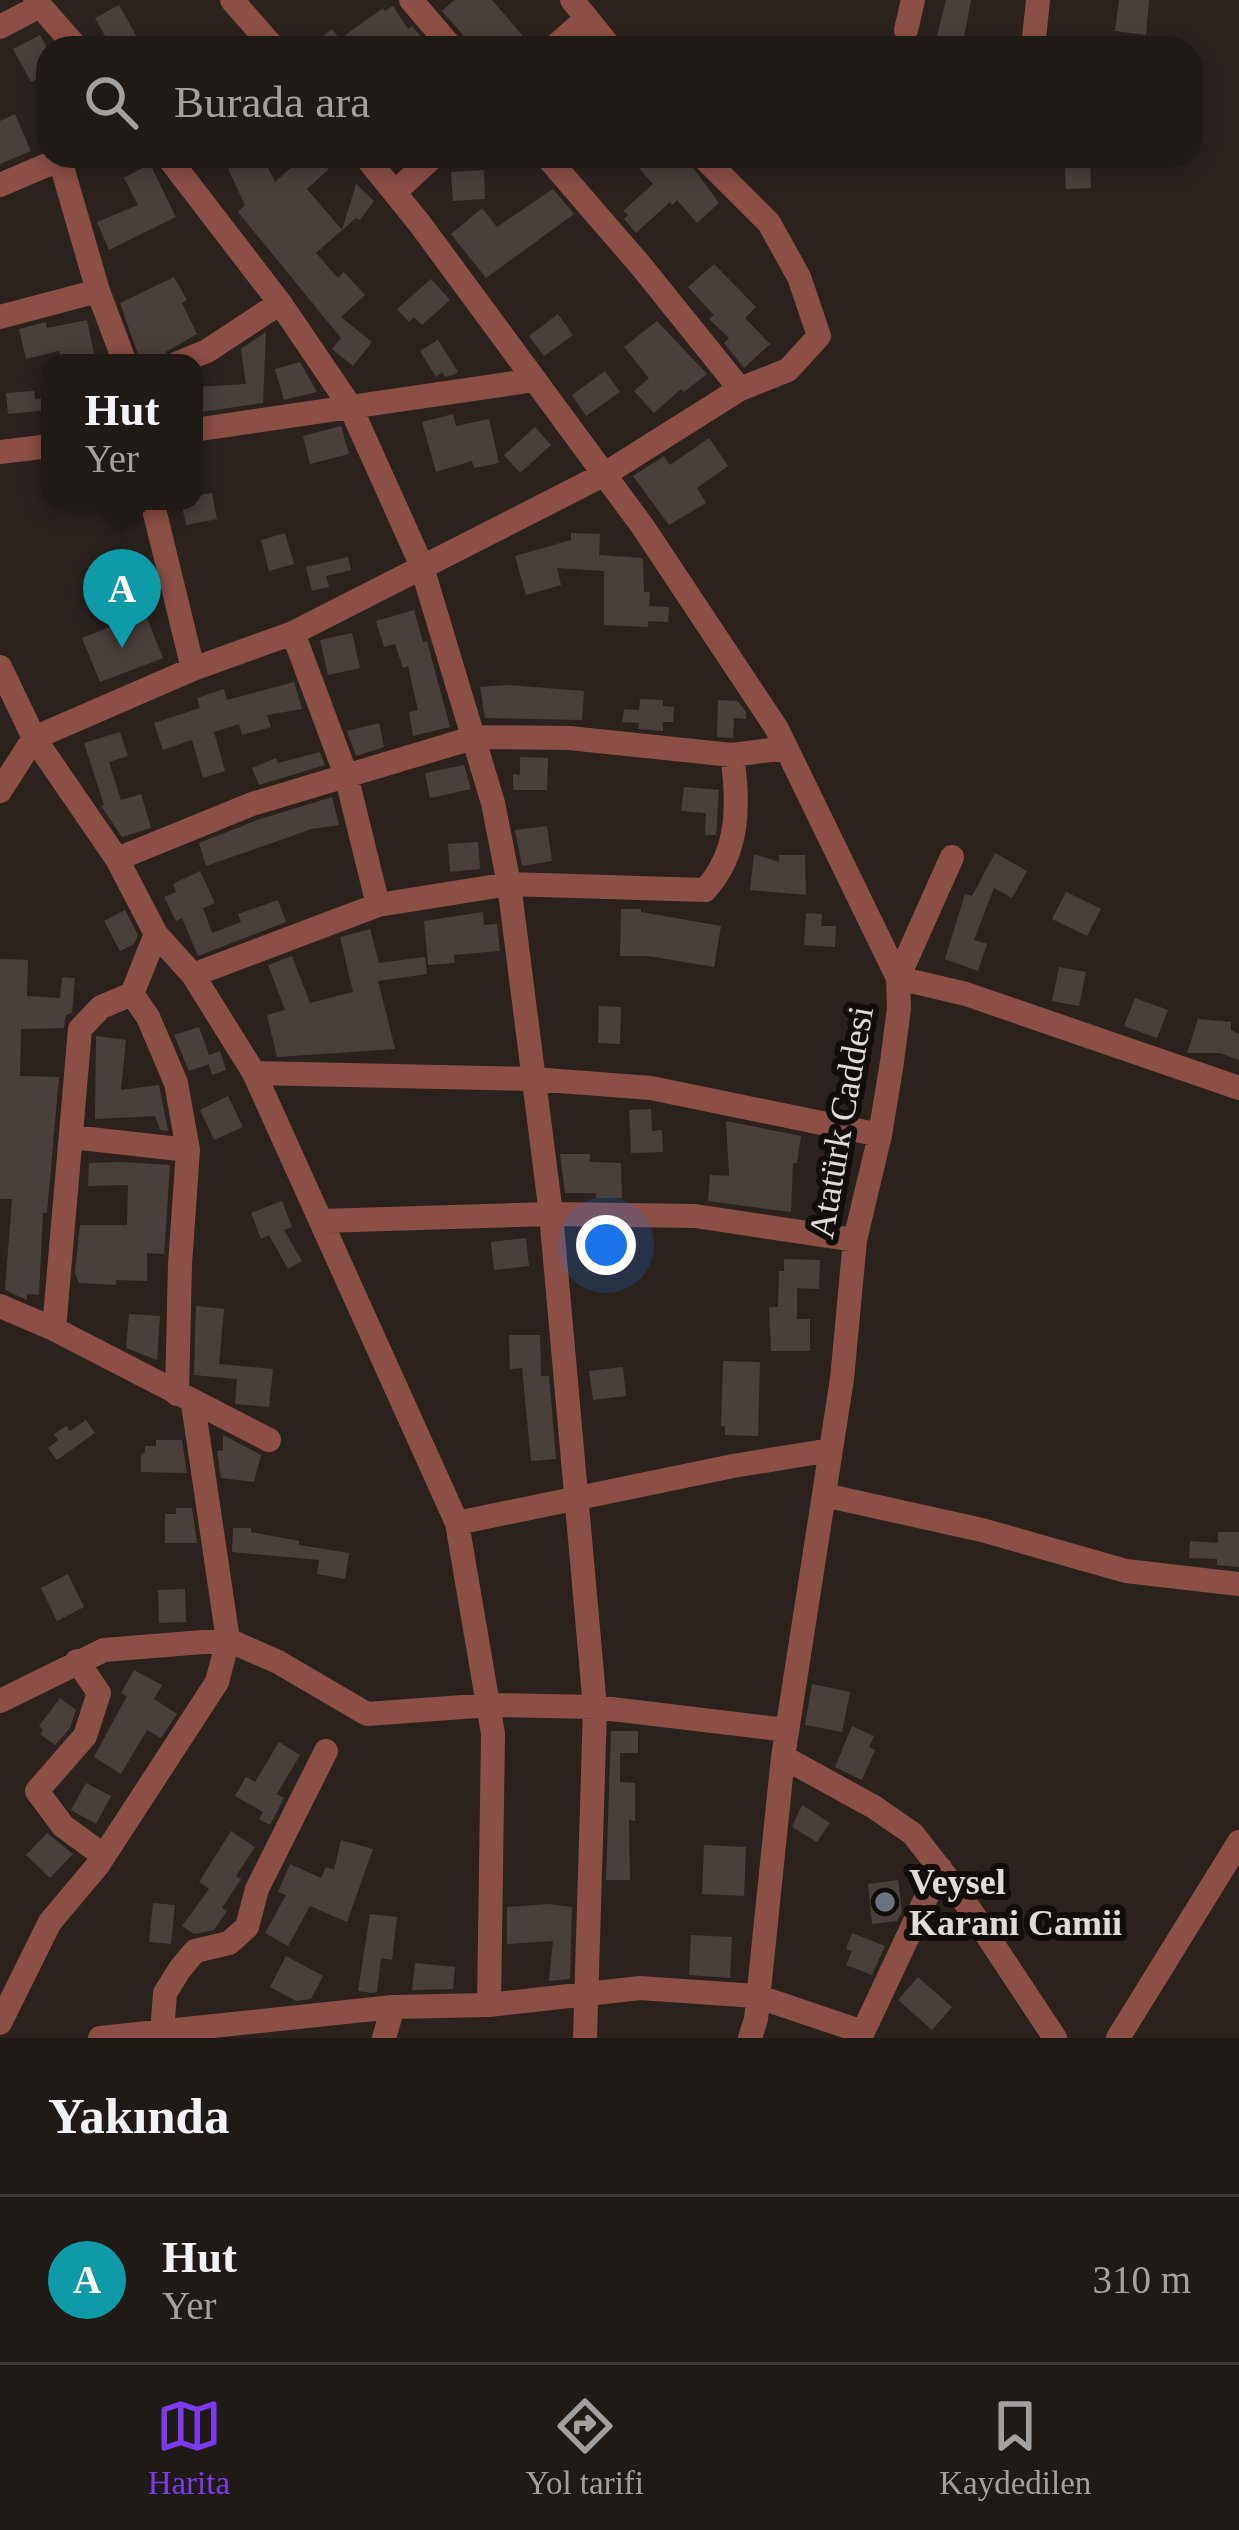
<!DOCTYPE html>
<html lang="tr">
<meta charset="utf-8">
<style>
:root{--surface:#201a16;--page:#2d2723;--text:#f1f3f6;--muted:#a2a1a1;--line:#3d3835;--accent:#7c3aed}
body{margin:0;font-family:"Times New Roman",serif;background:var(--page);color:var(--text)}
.you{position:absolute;left:606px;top:1245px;width:42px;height:42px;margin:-30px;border:9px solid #fff;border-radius:50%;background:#1a73e8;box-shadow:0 0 0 18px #1a73e833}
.badge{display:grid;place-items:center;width:78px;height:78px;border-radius:50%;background:var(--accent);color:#fff;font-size:39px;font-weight:700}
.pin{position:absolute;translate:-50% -99px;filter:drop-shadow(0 3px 6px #0008)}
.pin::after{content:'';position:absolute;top:63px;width:42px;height:36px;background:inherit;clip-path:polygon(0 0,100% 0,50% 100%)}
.popup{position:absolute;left:41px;top:354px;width:162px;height:156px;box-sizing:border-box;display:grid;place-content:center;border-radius:24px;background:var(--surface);filter:drop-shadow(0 3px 9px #0005);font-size:39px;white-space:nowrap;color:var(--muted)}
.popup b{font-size:45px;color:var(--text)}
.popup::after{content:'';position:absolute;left:50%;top:100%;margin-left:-24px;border:24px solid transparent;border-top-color:var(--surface)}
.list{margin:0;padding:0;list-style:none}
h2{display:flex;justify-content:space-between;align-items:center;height:156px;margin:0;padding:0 48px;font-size:51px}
h2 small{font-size:39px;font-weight:400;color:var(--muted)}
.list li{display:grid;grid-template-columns:78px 1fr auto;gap:36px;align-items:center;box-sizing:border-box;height:168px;padding:0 48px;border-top:3px solid var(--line)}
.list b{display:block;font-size:45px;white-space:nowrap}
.list p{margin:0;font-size:39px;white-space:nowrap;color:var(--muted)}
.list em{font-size:39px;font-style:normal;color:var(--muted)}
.icon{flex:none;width:66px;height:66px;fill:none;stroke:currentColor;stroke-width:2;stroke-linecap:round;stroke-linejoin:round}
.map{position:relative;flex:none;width:1239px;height:2038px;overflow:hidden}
.search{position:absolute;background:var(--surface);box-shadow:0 6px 18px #0003;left:36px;right:36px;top:36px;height:132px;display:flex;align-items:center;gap:30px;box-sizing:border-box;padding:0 42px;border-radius:36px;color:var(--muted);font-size:45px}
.sheet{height:324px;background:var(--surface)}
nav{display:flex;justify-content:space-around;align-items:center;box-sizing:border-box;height:168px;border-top:3px solid var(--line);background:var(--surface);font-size:33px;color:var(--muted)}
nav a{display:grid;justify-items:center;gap:6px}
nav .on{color:var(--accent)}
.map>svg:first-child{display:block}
.building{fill:#4a403b}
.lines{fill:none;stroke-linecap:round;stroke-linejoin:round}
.minor{stroke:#8c4f46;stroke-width:24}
.worship-dot{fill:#6b7280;stroke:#110d0b;stroke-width:4.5}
.labels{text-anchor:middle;stroke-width:12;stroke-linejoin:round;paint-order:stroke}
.street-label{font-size:36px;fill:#e1dbd8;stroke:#110d0b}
.poi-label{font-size:36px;font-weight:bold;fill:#e1dbd8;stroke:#110d0b;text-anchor:start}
</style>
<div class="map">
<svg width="1239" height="2038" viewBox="0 0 1239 2038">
<rect width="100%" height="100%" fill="#2b221e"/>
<!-- building -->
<path class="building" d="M454 0H492L533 48H468L465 37 442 11Z
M946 0H971L962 48H934Z
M1119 0H1149L1146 35 1115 31Z
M119 5 143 48H112L95 18Z
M393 6 408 29 412 26 430 48H309L332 29 340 39 383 8 385 11Z
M40 35 48 50V73L31 82 13 49Z
M15 114 31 151 0 164V121Z
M255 156H262L275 182 304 156H317L329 169 307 189 342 230 356 184 374 201 360 220 356 218 316 253 338 278 344 272 365 295 341 317 372 342 353 366 332 349 341 338 238 212 245 205 228 169Z
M628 156H671L678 164 686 158 719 203 697 223 677 200 672 205 670 202 636 233 624 219 628 215 623 211 653 184Z
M1090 156 1091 188 1066 189 1064 157Z
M150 164 176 217 109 250 97 222 138 205 124 178Z
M484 170 485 199 453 201 451 172Z
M553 189 574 214 486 278 451 234 482 208 497 227Z
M714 264 756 307 745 318 770 344 744 368 724 343 729 338 709 319 714 315 688 287Z
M174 277 187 300 182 303 197 334 166 352 162 363H141L120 303Z
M431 279 450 300 422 325 414 317 409 322 397 309Z
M558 314 573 335 544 356 529 336Z
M87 320 96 363H62L59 351 26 359 19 329 46 322 47 328Z
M657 321 707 374 684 392 681 389 654 413 634 391 649 378 624 347Z
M266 332 263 403 194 413V387L246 384 241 349Z
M438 340 458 372 453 375 445 377 442 372 436 377 420 351Z
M300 362 317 392 284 400 275 369Z
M605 371 620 392 586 416 572 395Z
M34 391 35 399 50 398V410L8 414 6 393Z
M453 414 456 426 489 419 499 463 474 468 472 461 436 472 422 422Z
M341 426 349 454 310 464 303 436Z
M535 427 551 445 520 473 504 455Z
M709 438 728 466 697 488 706 503 669 525 633 476 664 456 670 465Z
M212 493 217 519 186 525 181 501H194V496Z
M285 533 294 564 269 571 261 540Z
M571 533 600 534 599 555 643 558 644 592H650L649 606 669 607 668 622 648 621V627L604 625V571L557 568 561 585 526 595 515 556 571 540Z
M348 557 351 570 326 576 329 587 312 591 306 567Z
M414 610 423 642 427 641 450 727 413 736 409 712 418 710 408 666 403 668 395 644 384 647 376 621Z
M145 613 163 658 100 682 82 638Z
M352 633 360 668 328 675 320 640Z
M294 682 302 709 267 715 271 727 242 735 239 724 214 732 225 771 203 778 192 740 163 750 154 723 200 708 197 698 224 689 227 700Z
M508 685 584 691 582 720 485 718 480 687Z
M640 699 663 700V706L674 707 673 722H663V731L638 729 639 723 622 722 624 709 639 710Z
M718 700 738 701 746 712V719L734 718 733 738 717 737Z
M379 723 384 747 356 756 347 731Z
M120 732 128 756 109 762 121 800 141 794 151 828 122 837 101 806 104 805 84 743Z
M320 752 325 765 259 785 252 768 276 758 278 763Z
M520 757 548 758 547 790H513V774L520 775Z
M464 765 471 789 430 798 425 773Z
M684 787 719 790 716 835H705L706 813 681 811Z
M332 797 339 825 312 829 206 866 199 843 257 820Z
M547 826 552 861 522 866 515 830Z
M478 842 480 869 450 872 448 844Z
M995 853 1027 871 1012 898 994 888 974 940 987 944 978 971 945 959 965 894 972 896Z
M754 854 779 862V855H805L806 895 750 890Z
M200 871 215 903 203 908 212 933 241 922 238 914 278 900 286 922 198 956 182 918 176 921 164 897 176 892 173 884Z
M1066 892 1101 909 1087 936 1052 919Z
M621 909H641V912L721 926 714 967 648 956H620Z
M125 910 138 935 134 944 120 951 104 921Z
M483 912 484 925 497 924 500 951 454 955 455 963 428 965 424 921Z
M806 913 822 914 821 926H836L835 947 804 945Z
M370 929 379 963 425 957 427 974 378 981 395 1049 277 1057 267 1015 285 1010 268 965 292 956 310 1003 353 992 340 937Z
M0 959 28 960 27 996 60 998 62 977 75 978 72 1013 66 1015 64 1028 21 1029 20 1076 59 1077 47 1213H43L39 1295 27 1294V1300L5 1290 12 1199H0Z
M1059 967 1086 972 1079 1006 1052 1001Z
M1135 998 1168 1010 1157 1038 1124 1026Z
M599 1006 621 1007 620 1044 598 1043Z
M1198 1019 1231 1022V1030L1239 1034V1060L1220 1053H1187Z
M199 1027 209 1055 220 1051 226 1070 212 1075 209 1064 189 1071 174 1035Z
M96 1036 126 1040 121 1090 159 1085 168 1131 160 1130 155 1116 95 1119Z
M228 1096 243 1127 214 1140 200 1110Z
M651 1109 652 1131 662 1130 663 1152 631 1153 629 1110Z
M726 1121 801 1136 797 1163H793L791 1212 708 1201 710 1175 729 1176Z
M560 1154H590V1162L621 1163 622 1198H596V1193H565Z
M121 1162 170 1165 164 1254 147 1253V1281L116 1280V1285L79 1283 75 1273 80 1225H127L128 1185 88 1186 89 1163Z
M282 1201 292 1227 284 1230 302 1261 288 1269 269 1235 261 1239 251 1213Z
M526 1238 529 1266 494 1270 491 1242Z
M784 1259 820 1260 819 1289 797 1288V1319H810V1351H771L769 1307H778L779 1271H784Z
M196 1306 224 1309 219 1364 273 1369 269 1407 235 1404 237 1379 194 1375Z
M129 1314 160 1316 157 1360 126 1348Z
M509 1335H540L541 1376H549L556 1459 531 1461 522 1368 510 1369Z
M723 1361 760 1362 758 1436 725 1435V1426H721Z
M623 1367 626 1396 593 1400 589 1371Z
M86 1420 95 1433 57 1460 48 1448 58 1440 54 1434 66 1426 70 1431Z
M223 1435 261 1455 254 1482 221 1478 217 1451 223 1450Z
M156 1440H182L187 1473 141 1472V1454L145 1453V1446H156Z
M176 1508H192L197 1543H165V1514H176Z
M233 1528H251V1532L299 1541V1545L349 1553 345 1579 317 1574 319 1560 232 1552Z
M1218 1532H1239V1567L1217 1565V1559L1189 1558 1190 1541 1218 1543Z
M68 1574 84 1607 57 1621 41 1588Z
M185 1589 186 1622 159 1623 158 1590Z
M134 1670 162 1685 154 1699 177 1714 161 1738 147 1730 121 1774 94 1757 127 1696 121 1693Z
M812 1684 850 1692 842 1732 805 1725Z
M60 1698 76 1710 70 1728 55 1745 40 1734 43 1730 39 1726Z
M852 1726 874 1736 869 1747 875 1750 862 1780 835 1767Z
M611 1731H638V1753H620V1782L635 1783V1821L629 1820 630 1880H606Z
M279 1742 300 1755 277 1794 284 1798 270 1825 259 1819 263 1812 235 1796 246 1777 255 1782Z
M86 1783 111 1796 96 1824 71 1810Z
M802 1805 830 1823 817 1842 792 1827Z
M231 1831 255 1847 236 1876 241 1879 222 1908 227 1911 214 1930 194 1934 182 1926 209 1889 199 1882Z
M47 1833 73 1854 50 1878 26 1855Z
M341 1840 373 1849 347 1922 310 1906 288 1946 265 1933 286 1895 278 1892 290 1864 321 1878 326 1867 334 1870Z
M704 1845 746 1847 744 1896 702 1894Z
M898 1880 902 1911 897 1921 872 1924 868 1884Z
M153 1903 175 1905 171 1944 149 1942Z
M548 1904 572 1907 570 1979 549 1981 553 1941 507 1944V1907Z
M370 1914 397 1917 392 1960 381 1958 377 1992 371 1993 358 1991Z
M852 1933 885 1946 872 1975 846 1965 852 1951 846 1949Z
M691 1935 732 1937 730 1978 689 1975Z
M286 1956 323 1976 311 1999 296 2001 270 1987Z
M415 1963 455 1967 453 1989 412 1990Z
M918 1977 952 2007 932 2030 898 2000Z"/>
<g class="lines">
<!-- minor -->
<path class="minor" d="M35 0 77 48
M232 0 274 48
M411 0 452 48
M572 0 611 48
M0 27 40 6
M906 30 913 0
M553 48 586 19
M1033 48 1038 0
M167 156 280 303 350 406 421 564 493 803 509 884 551 1214 595 1707 585 2038
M365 156 420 224 643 527 777 729 898 978 899 1008 892 1062 880 1135 855 1240 842 1379 783 1757 756 2019 750 2038
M546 156 641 266 740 389
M60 160 98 291 125 363
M0 185 68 156
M395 192 434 156
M0 317 98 291
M178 363 207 351 280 303
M194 430 535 380
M0 452 50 446
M152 501 193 669
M293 633 346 775 378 905
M0 667 34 738 117 859 156 934 193 975 254 1073 457 1523 493 1734 489 2005
M0 791 34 738 193 669 293 633 605 474 740 389 788 370 819 336 799 277 769 223 702 156
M952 857 898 978 966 994 1239 1088
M117 859 252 804 476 737 569 738 732 755 786 748
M193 975 378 905 509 884 705 890C740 852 739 803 732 755
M132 994 148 1017 176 1083 188 1150 180 1264 177 1394
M254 1073 533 1079 651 1088 880 1135
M72 1137 188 1150
M321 1221 551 1214 695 1216 855 1240
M0 1306 54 1329 269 1440
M54 1329 80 1029 101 1007 132 994 156 934
M824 1495 982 1530 1126 1571 1239 1584
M457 1523 733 1466 831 1450
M77 1661 99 1693 85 1736 37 1791 63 1826 104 1856
M0 1701 104 1650 228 1640 278 1662 367 1714 491 1705 595 1707 787 1730
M783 1757 874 1807 913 1834 961 1896 1055 2038
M0 2023 50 1922 98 1865 217 1682 228 1640 193 1404
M162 2033 165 1993 180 1969 195 1951 229 1943 247 1927 257 1889 326 1751
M100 2038 393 2007 489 2005 640 1988 756 1996 863 2032 940 1868
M384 2038 393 2007
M1118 2038 1239 1842"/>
</g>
<!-- markers -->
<circle class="worship-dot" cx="885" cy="1902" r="12"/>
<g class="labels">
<!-- street labels -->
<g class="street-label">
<text transform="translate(840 1122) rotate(-80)" y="13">Atatürk Caddesi</text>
</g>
<!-- poi labels -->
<g class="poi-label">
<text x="909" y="1894">Veysel<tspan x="909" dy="41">Karani Camii</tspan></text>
</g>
</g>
</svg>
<div class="you"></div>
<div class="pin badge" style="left:122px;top:648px;background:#0f9aa8">A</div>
<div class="popup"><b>Hut</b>Yer</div>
<div class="search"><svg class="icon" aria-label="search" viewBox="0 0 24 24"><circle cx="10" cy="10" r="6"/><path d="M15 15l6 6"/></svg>Burada ara</div>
</div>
<section class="sheet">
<h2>Yakında<small></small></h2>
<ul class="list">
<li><span class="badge" style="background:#0f9aa8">A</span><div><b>Hut</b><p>Yer</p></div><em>310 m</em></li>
</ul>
</section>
<nav>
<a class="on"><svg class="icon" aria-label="map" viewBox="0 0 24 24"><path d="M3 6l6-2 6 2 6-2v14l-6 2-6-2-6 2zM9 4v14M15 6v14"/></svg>Harita</a>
<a><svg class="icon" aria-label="directions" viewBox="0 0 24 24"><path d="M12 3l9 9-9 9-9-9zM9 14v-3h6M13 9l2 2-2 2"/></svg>Yol tarifi</a>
<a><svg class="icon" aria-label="saved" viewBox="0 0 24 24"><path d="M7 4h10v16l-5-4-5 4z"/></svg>Kaydedilen</a>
</nav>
